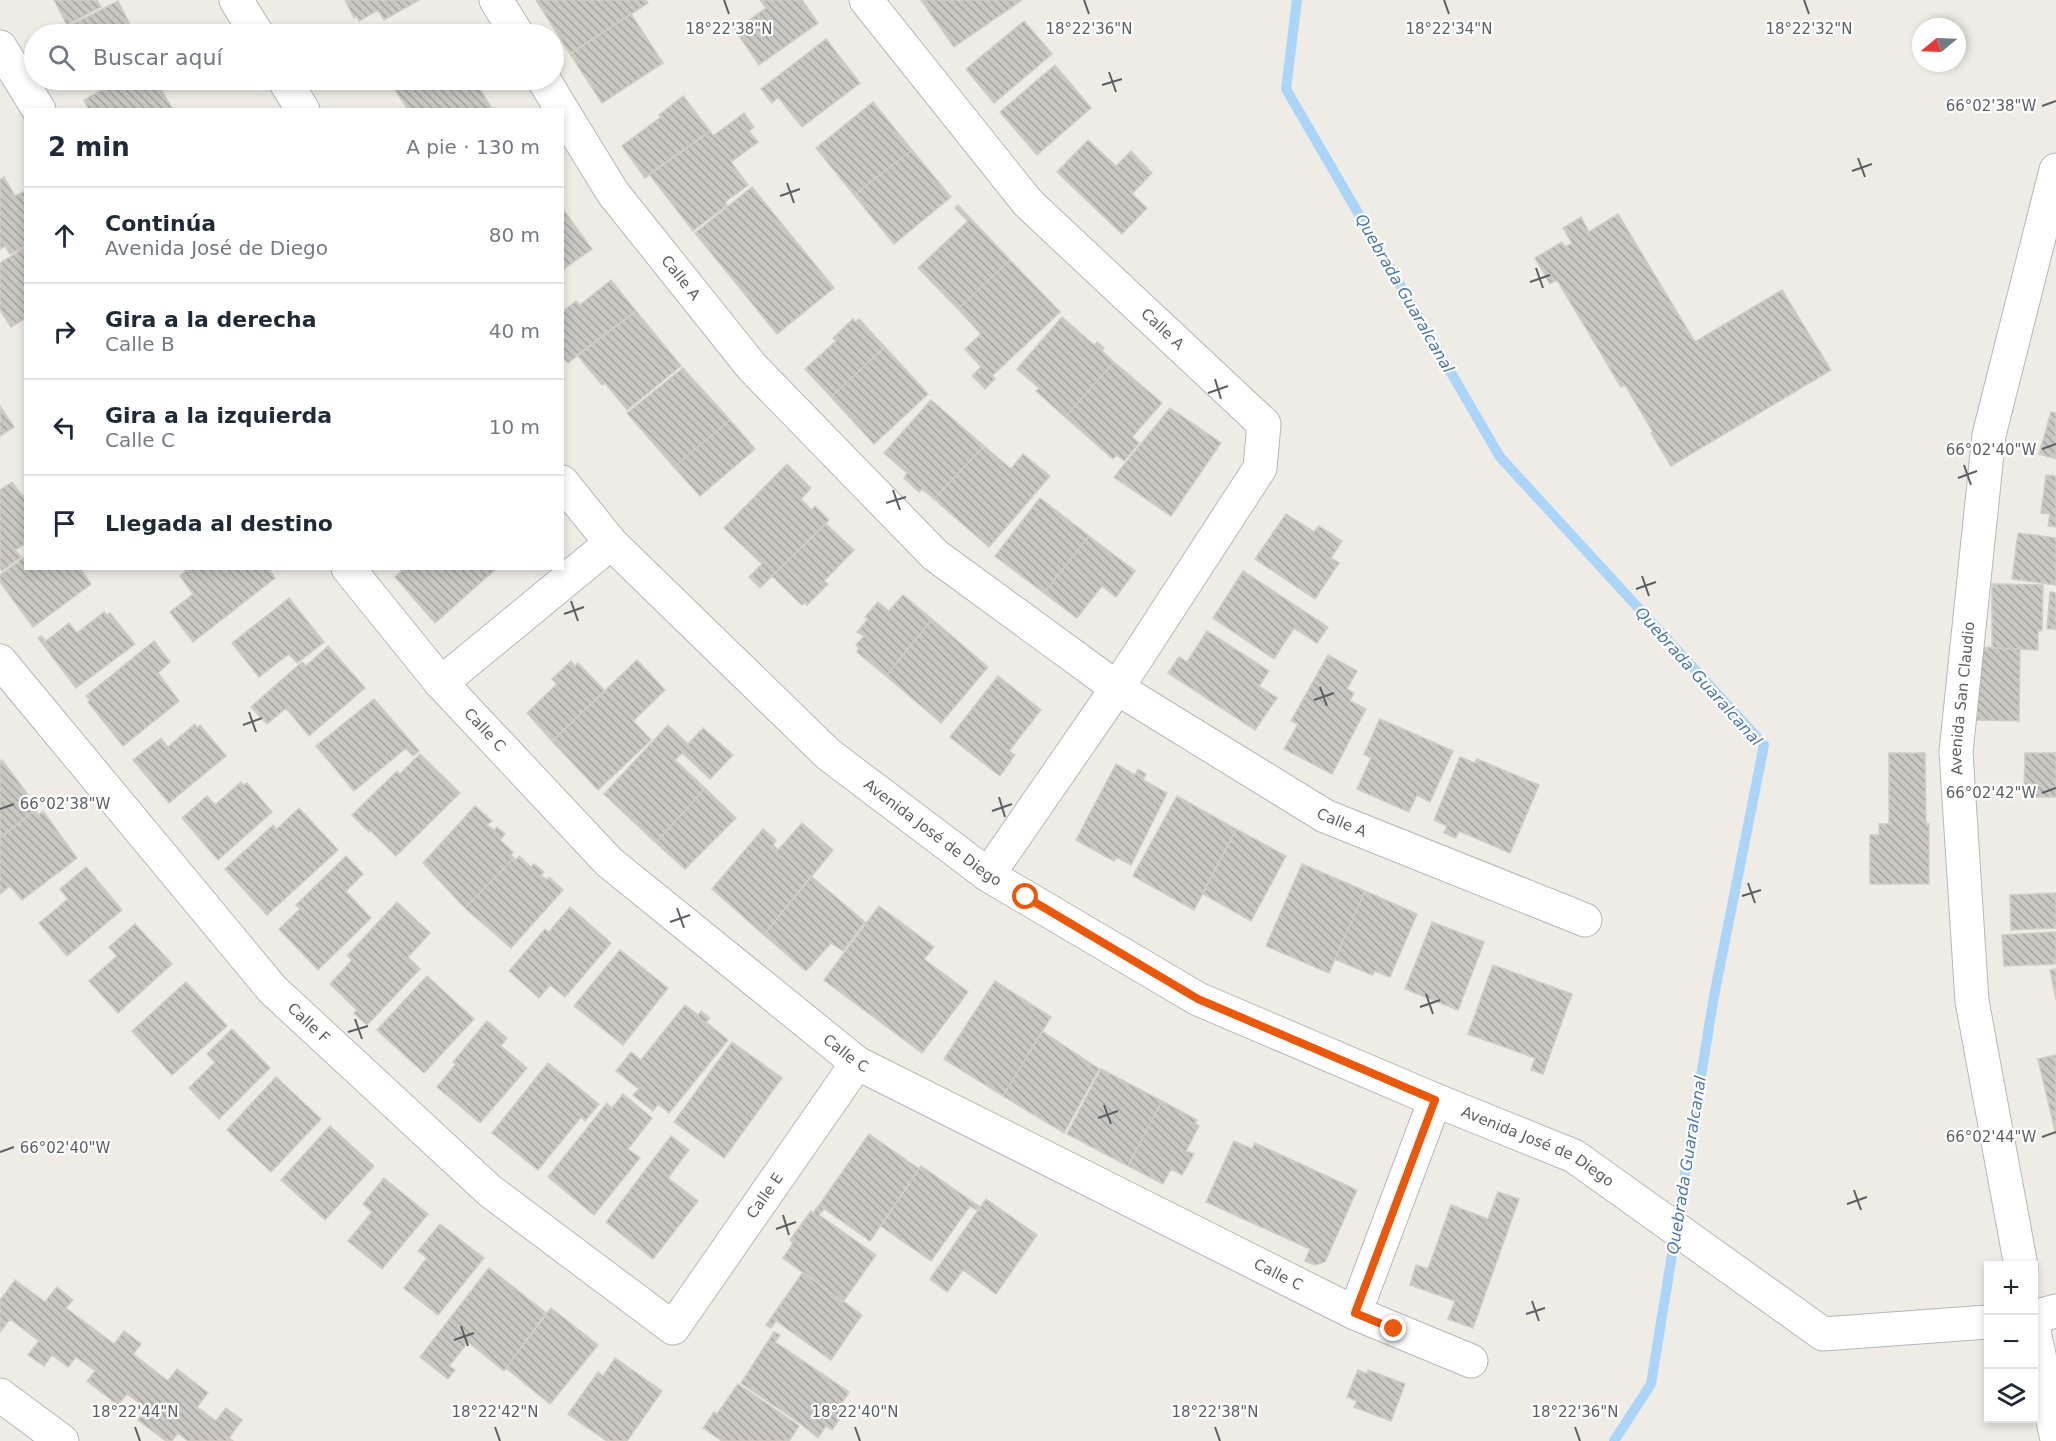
<!DOCTYPE html>
<html lang="es">
<meta charset="utf-8">
<style>
:root{--surface:#fff;--page:#f6f6f7;--text:#1f2937;--muted:#747a83;--line:#e0e1e3}
body{margin:0;font-family:"DejaVu Sans",sans-serif;background:var(--page);color:var(--text)}
.controls{position:absolute;right:18px;bottom:18px;display:grid;overflow:hidden;border-radius:0px;box-shadow:0 3px 9px #0003}
.controls button{width:54px;height:54px;display:grid;place-items:center;padding:0;border:0;border-bottom:2px solid var(--line);background:var(--surface);color:var(--text);font:30px sans-serif}
.compass{position:absolute;left:1912px;top:18px;width:54px;height:54px;border-radius:50%;background:var(--surface);box-shadow:0 3px 9px #0003;rotate:251deg}
.stop{position:absolute;width:18px;height:18px;margin:-14px;border:4px solid #ea580c;border-radius:50%;background:#fff}
.stop.end{background:#ea580c;border-color:#fff;box-shadow:0 2px 6px #0008}
.list{margin:0;padding:0;list-style:none}
h2{display:flex;justify-content:space-between;align-items:center;height:78px;margin:0;padding:0 24px;font-size:26px}
h2 small{font-size:20px;font-weight:400;color:var(--muted)}
.list li{display:grid;grid-template-columns:39px 1fr auto;gap:18px;align-items:center;box-sizing:border-box;height:96px;padding:0 24px;border-top:2px solid var(--line)}
.list b{display:block;font-size:22px;white-space:nowrap}
.list p{margin:0;font-size:20px;white-space:nowrap;color:var(--muted)}
.list em{font-size:20px;font-style:normal;color:var(--muted)}
.icon{flex:none;width:33px;height:33px;fill:none;stroke:currentColor;stroke-width:2;stroke-linecap:round;stroke-linejoin:round}
.map{position:relative;flex:none;width:2056px;height:1441px;overflow:hidden}
.search{position:absolute;background:var(--surface);box-shadow:0 3px 9px #0003;left:24px;top:24px;width:540px;height:66px;display:flex;align-items:center;gap:15px;box-sizing:border-box;padding:0 21px;border-radius:33px;color:var(--muted);font-size:22px}
.panel{position:absolute;background:var(--surface);box-shadow:0 3px 9px #0003;left:24px;top:108px;width:540px;height:462px;border-radius:0px}
.map>svg:first-child{display:block}
.lines{fill:none;stroke-linecap:round;stroke-linejoin:round}
.stream{stroke:#abd5f8;stroke-width:10}
.building{fill:url(#building-back-hatch);stroke:#d2cdc3;stroke-width:1.5}
.minor-casing{stroke:#b5b7ba;stroke-width:35}
.tertiary-casing{stroke:#b5b7ba;stroke-width:35}
.minor{stroke:#fff;stroke-width:33}
.tertiary{stroke:#fff;stroke-width:33}
.route{stroke:#ea580c;stroke-width:8}
.ticks{fill:none;stroke:#5c6064;stroke-width:2}
.labels{text-anchor:middle;stroke-width:4.5;stroke-linejoin:round;paint-order:stroke}
.street-label{font-size:15px;fill:#5c6064;stroke:#fff}
.water-label{font-size:16px;font-style:italic;fill:#4977a8;stroke:#fff}
.ticks-label{font-size:15px;text-anchor:middle;fill:#5c6064;stroke:#fff;stroke-width:4.5;stroke-linejoin:round;paint-order:stroke}
</style>
<div class="map">
<svg width="2056" height="1441" viewBox="0 0 2056 1441">
<defs>
<pattern id="building-back-hatch" width="6" height="6" patternUnits="userSpaceOnUse" patternTransform="scale(1.5)"><rect width="6" height="6" fill="#c9c7c2"/><path d="M-1 5l2 2M0 0l6 6M5-1l2 2" fill="none" stroke="#a6a5a1"/></pattern>
</defs>
<rect width="100%" height="100%" fill="#eeece5"/>
<g class="lines">
<!-- stream -->
<path class="stream" d="M1297 0 1286 89 1500 457 1764 745 1714 996 1651 1384 1614 1441"/>
</g>
<!-- building -->
<path class="building" d="M54 0H97L101 7 67 25Z
M345 0H419L384 20 378 10 359 21 357 16 354 18Z
M536 0H646L648 3 570 54Z
M760 0H802L818 23 759 65 735 30 766 8Z
M921 0H1022L954 47Z
M118 1 135 34H53Z
M631 14 663 63 602 103 570 54Z
M1024 21 1052 54 994 103 966 69Z
M826 39 860 83 802 127 778 97 772 103 761 89Z
M1055 65 1091 108 1037 155 1000 112Z
M120 80H158H156L173 110H89L84 100Z
M389 80H474L493 110H408Z
M683 96 710 131 645 178 622 146 661 117 659 115Z
M873 102 912 150 854 195 816 148Z
M744 113 754 127 749 131 758 142 731 162 748 185 725 202 727 205 693 231 649 174 710 131 713 136Z
M1088 140 1116 166 1131 151 1152 173 1132 194 1147 208 1122 234 1057 172Z
M912 150 951 197 894 244 854 195Z
M4 177 15 196 26 191V246L10 254 5 246 0 249V180Z
M752 187 834 288 777 334 695 233Z
M958 205 1010 260 958 309 918 268 968 221 955 208Z
M562 208 592 249 562 270Z
M1618 214 1695 342 1782 290 1831 370 1671 466 1651 433 1653 432 1625 385 1621 387 1557 280 1550 284 1535 258 1562 242 1565 247 1572 243 1563 228 1581 217 1589 232Z
M26 247V318L11 327 0 310V263Z
M1010 260 1060 312 992 376 995 379 985 389 972 376 981 367 965 349 981 334 958 309Z
M611 280 636 311 568 363 562 356V312L576 301 580 305Z
M636 311 681 366 627 410 605 383 602 385 577 355Z
M1062 317 1094 345 1097 342 1104 348 1102 351 1114 362 1065 417 1036 391 1039 388 1017 369Z
M853 319 855 322 859 319 885 347 831 397 805 369 836 341 833 338Z
M885 347 928 394 874 444 831 397Z
M1114 362 1162 403 1132 437 1139 443 1124 461 1117 455 1113 459 1065 417Z
M683 368 730 420 674 467 627 413Z
M931 400 984 446 934 499 922 489 919 492 904 478 907 473 884 453Z
M0 406 14 427 0 436Z
M1170 408 1221 443 1171 516 1114 477Z
M2051 412 2056 413V459L2039 454Z
M730 420 755 449 700 496 674 467Z
M984 446 1011 469 1023 454 1050 476 989 547 934 499Z
M787 464 811 488 801 499 811 510 815 506 829 520 760 588 749 577 762 564 724 528Z
M2046 475 2056 476V527L2048 526 2050 514 2041 513Z
M12 482 22 496 26 494V543L15 550 21 557 2 571 0 568V490Z
M1040 498 1089 536 1044 593 995 556Z
M1286 514 1314 532 1319 526 1342 541 1331 558 1339 563 1315 599 1255 559Z
M826 524 854 550 824 581 828 584 807 605 805 602 802 605 772 576Z
M2018 533 2056 538V585L2012 579Z
M1089 536 1135 571 1116 597 1102 586 1077 618 1044 593Z
M26 556V568H80L91 584 33 627 0 582V575Z
M189 568H268L275 578 193 642 170 612 193 594 180 576Z
M405 568H497L435 623 395 577Z
M1243 571 1328 627 1317 643 1294 628 1274 659 1213 618Z
M1992 584 2043 585 2042 631H2038V650L1992 648Z
M2050 592 2056 593V629H2047Z
M903 595 932 619 886 676 857 652 859 648 856 645 864 636 857 632 868 619 865 617 878 602 889 611Z
M289 598 324 642 297 663 289 654 259 677 232 643Z
M104 612 107 615 110 613 135 644 76 688 38 638 41 636 46 641 69 623 77 633Z
M932 619 988 667 941 723 886 676Z
M1207 631 1269 671 1259 686 1277 698 1255 730 1168 673 1179 657 1187 662Z
M154 641 170 662 158 673 179 701 123 746 88 702 90 700 86 696Z
M328 646 365 688 309 736 286 708 267 724 251 707 302 662 306 666Z
M1977 647 2020 649 2019 721 1977 720Z
M1328 655 1357 671 1347 689 1354 693 1350 701 1366 709 1332 774 1284 749 1298 724 1291 721Z
M637 660 665 690 633 721 651 740 598 790 552 741Z
M571 661 575 666 578 663 605 691 552 741 527 713 557 684 552 679Z
M998 676 1041 710 1009 751 1015 755 1000 776 950 737Z
M374 699 419 751 413 756 406 748 354 791 316 746Z
M1380 719 1453 751 1430 802 1417 795 1409 812 1357 789 1371 758 1364 754Z
M195 724 197 728 200 725 226 756 169 803 133 760 161 738 168 747Z
M668 725 688 744 703 728 733 755 710 779 682 753 675 760 705 788 656 843 604 794Z
M1889 753H1925L1926 824H1929V884H1870V835H1879V824H1889Z
M2025 753H2056V797H2024Z
M420 754 460 793 396 856 370 830 369 832 352 815 397 771 400 774Z
M1460 757 1475 763 1477 759 1539 785 1510 853 1459 831 1456 838 1444 833 1447 826 1434 820Z
M2 760 35 804 32 806 35 810 0 838V762Z
M1116 764 1135 775 1138 769 1146 774 1143 780 1167 793 1131 865 1116 857 1114 861 1076 840Z
M241 782 244 785 247 783 272 812 218 860 182 818 207 796 215 805Z
M705 788 736 818 685 869 656 843Z
M1177 796 1236 829 1194 910 1133 876Z
M475 806 492 821 487 825 494 830 497 827 505 834 500 840 513 852 511 855 514 858 465 908 423 863Z
M299 808 338 850 267 915 225 869 273 825 277 829Z
M35 810 39 815 43 811 77 858 22 900 10 886 0 894V838Z
M802 823 833 850 764 935 712 889 763 829 776 840 773 845 778 850Z
M1236 829 1286 856 1251 921 1203 894Z
M346 856 363 874 346 891 371 918 318 970 279 929 300 909 296 905Z
M519 856 531 867 534 864 544 872 541 875 547 880 549 877 563 890 511 948 465 908 514 858 516 860Z
M1302 864 1365 891 1329 973 1266 946Z
M86 867 122 910 67 956 39 923 68 899 60 889Z
M811 876 865 922 843 951 831 943 806 971 764 935Z
M1365 891 1417 914 1390 977 1375 971 1372 975 1335 959Z
M2056 893V928L2011 930 2010 895Z
M397 902 430 933 408 957 420 969 367 1025 354 1013 357 1010 330 984 352 960 347 956Z
M879 906 934 947 924 959 968 992 922 1053 824 980Z
M570 907 611 943 565 997 550 985 539 998 509 971 545 929 549 932Z
M1432 922 1484 942 1458 1010 1405 989Z
M135 924 172 964 118 1013 89 981 117 956 109 947Z
M2056 932V964L2004 966 2002 935Z
M620 950 668 988 623 1045 574 1006Z
M1493 965 1572 994 1543 1074 1531 1070 1535 1058 1468 1034Z
M2056 969V1000L2050 970Z
M427 976 474 1019 424 1073 377 1030Z
M995 981 1051 1017 1003 1096 944 1059Z
M186 982 227 1026 172 1075 132 1031Z
M685 1005 698 1015 701 1011 710 1018 706 1022 728 1040 669 1113 658 1104 653 1111 633 1095 639 1089 616 1071 631 1052 641 1060Z
M487 1021 507 1038 501 1046 527 1068 480 1123 437 1087 456 1064 453 1062Z
M232 1029 270 1068 219 1119 189 1088 215 1062 207 1054Z
M1042 1031 1099 1069 1064 1133 1003 1096Z
M732 1042 782 1078 724 1158 674 1122Z
M2056 1055V1135L2038 1059Z
M548 1063 599 1104 585 1121 581 1117 538 1170 492 1133Z
M1101 1069 1162 1101 1128 1166 1067 1134Z
M276 1077 321 1119 271 1172 227 1130Z
M623 1094 652 1118 628 1149 640 1158 594 1215 548 1177 607 1103 612 1108Z
M1162 1101 1197 1120 1195 1123 1199 1126 1186 1151 1194 1154 1182 1175 1171 1169 1163 1184 1128 1166Z
M330 1126 374 1166 325 1220 281 1180Z
M869 1134 919 1169 870 1241 819 1205Z
M671 1136 689 1150 668 1178 698 1201 653 1259 606 1222Z
M1234 1141 1252 1149 1255 1143 1357 1190 1325 1262 1315 1265 1305 1261 1310 1249 1206 1202Z
M921 1166 980 1207 978 1211 970 1206 931 1261 881 1226Z
M384 1178 428 1214 382 1269 348 1241 372 1212 363 1204Z
M1498 1192 1519 1199 1473 1328 1448 1319 1455 1301 1410 1285 1416 1265 1428 1269 1451 1205 1488 1219Z
M986 1199 1037 1235 996 1294 963 1270 947 1292 930 1279Z
M819 1205 824 1209 819 1215 876 1255 843 1302 783 1258 793 1243 790 1240 811 1211 813 1213Z
M440 1224 484 1258 438 1315 404 1288 427 1258 418 1251Z
M489 1268 546 1313 504 1371 468 1342 449 1366 455 1370 448 1379 420 1357Z
M803 1272 862 1315 831 1360 776 1321 771 1328 766 1325Z
M15 1280 45 1302 57 1287 73 1300 66 1308 114 1344 124 1331 141 1344 133 1354 168 1381 177 1369 208 1393 197 1407 216 1421 226 1408 242 1420 229 1438 233 1441H188L178 1433 172 1441H166L138 1420 146 1408 127 1394 118 1405 87 1381 95 1371 76 1357 68 1367 52 1355 44 1366 28 1355 39 1341 10 1319 0 1332V1300Z
M551 1308 598 1345 550 1404 506 1368Z
M774 1332 780 1335 775 1342 849 1392 842 1403 848 1406 832 1430 826 1426 818 1438 801 1424 741 1383Z
M615 1358 662 1391 627 1441H607L568 1414 598 1372 603 1376Z
M1358 1370 1367 1374 1368 1370 1405 1384 1391 1421 1354 1407 1357 1401 1347 1397Z
M738 1384 799 1426 789 1441H722L703 1428 714 1412 717 1414Z"/>
<g class="lines">
<!-- minor casing -->
<g class="minor-casing">
<g id="minor">
<path d="M496 0 517 34"/>
<path id="s1" d="M866 0 1028 203 1264 424 1260 468 1117 688 988 875"/>
<path d="M0 47 39 110"/>
<path d="M544 80 562 110"/>
<path id="s2" d="M562 110 613 193 752 367 935 555 1117 688 1325 816 1585 920"/>
<path id="s3" d="M348 568 441 683 609 862 857 1063 1355 1313 1471 1361"/>
<path id="s4" d="M0 661 272 989 490 1191 673 1328 857 1063"/>
<path d="M441 683 611 543"/>
<path d="M1355 1313 1435 1100"/>
<path d="M2034 1317 2056 1311"/>
<path d="M0 1395 62 1441"/>
</g>
</g>
<!-- tertiary casing -->
<g class="tertiary-casing">
<g id="tertiary">
<path d="M236 0 257 34"/>
<path d="M284 80 303 110"/>
<path id="s5" d="M562 482 611 543 828 754 988 875 1198 999 1435 1100 1574 1156 1823 1334 1988 1322"/>
<path id="s6" d="M2021 1266 1972 1001 1956 752 1989 435 2056 170"/>
<path d="M2034 1331 2056 1435"/>
</g>
</g>
<!-- minor -->
<use href="#minor" class="minor"/>
<!-- tertiary -->
<use href="#tertiary" class="tertiary"/>
</g>
<g class="lines">
<!-- route -->
<path class="route" d="M1026 897 1198 999 1435 1100 1355 1313 1394 1329"/>
</g>
<!-- ticks -->
<path class="ticks" d="M724 0 729 14M1084 0 1089 14M1444 0 1449 14M1804 0 1809 14M1109 72 1116 92M1102 85 1122 79M2042 106 2056 101M1858 158 1865 177M1852 171 1872 164M787 183 794 203M780 196 800 189M1536 268 1543 288M1530 282 1550 275M1215 379 1221 399M1208 393 1228 386M2042 449 2056 444M1964 465 1971 485M1958 478 1977 471M893 490 900 510M886 503 906 497M1642 576 1649 596M1636 589 1656 582M571 601 578 621M564 614 584 607M1320 687 1327 706M1314 700 1334 693M249 712 256 732M243 725 262 718M2042 793 2056 788M999 797 1005 817M0 809 14 804M992 811 1012 804M1748 883 1755 903M1742 896 1761 890M677 908 684 928M670 922 690 915M1426 994 1433 1014M1420 1007 1440 1000M355 1019 362 1039M348 1032 368 1026M1104 1105 1111 1124M1098 1118 1118 1111M2042 1137 2056 1132M0 1152 14 1147M1854 1190 1861 1210M1847 1204 1867 1197M783 1215 789 1235M776 1229 796 1222M1532 1301 1539 1321M1526 1314 1545 1308M461 1326 468 1346M454 1340 474 1333M135 1427 140 1441M495 1427 500 1441M855 1427 860 1441M1215 1427 1220 1441M1575 1427 1580 1441"/>
<g class="labels">
<!-- street labels -->
<g class="street-label">
<text dy="5" stroke="none"><textPath href="#s2" startOffset="206">Calle A</textPath></text>
<text dy="5" stroke="none"><textPath href="#s1" startOffset="444">Calle A</textPath></text>
<text dy="5" stroke="none"><textPath href="#s6" startOffset="573">Avenida San Claudio</textPath></text>
<text dy="5" stroke="none"><textPath href="#s3" startOffset="212">Calle C</textPath></text>
<text dy="5" stroke="none"><textPath href="#s2" startOffset="1070">Calle A</textPath></text>
<text dy="5" stroke="none"><textPath href="#s5" startOffset="512">Avenida José de Diego</textPath></text>
<text dy="5" stroke="none"><textPath href="#s4" startOffset="476">Calle F</textPath></text>
<text dy="5" stroke="none"><textPath href="#s3" startOffset="698">Calle C</textPath></text>
<text dy="5" stroke="none"><textPath href="#s5" startOffset="1196">Avenida José de Diego</textPath></text>
<text dy="5" stroke="none"><textPath href="#s4" startOffset="1113">Calle E</textPath></text>
<text dy="5" stroke="none"><textPath href="#s3" startOffset="1184">Calle C</textPath></text>
</g>
<!-- water labels -->
<g class="water-label">
<text transform="translate(1405 293) rotate(60)" y="6">Quebrada Guaralcanal</text>
<text transform="translate(1699 676) rotate(48)" y="6">Quebrada Guaralcanal</text>
<text transform="translate(1686 1165) rotate(-81)" y="6">Quebrada Guaralcanal</text>
</g>
</g>
<g class="ticks-label">
<text x="1089" y="34">18°22'36"N</text>
<text x="1449" y="34">18°22'34"N</text>
<text x="729" y="34">18°22'38"N</text>
<text x="1809" y="34">18°22'32"N</text>
<text x="1991" y="111">66°02'38"W</text>
<text x="1991" y="455">66°02'40"W</text>
<text x="1991" y="798">66°02'42"W</text>
<text x="65" y="809">66°02'38"W</text>
<text x="1991" y="1142">66°02'44"W</text>
<text x="65" y="1153">66°02'40"W</text>
<text x="135" y="1417">18°22'44"N</text>
<text x="495" y="1417">18°22'42"N</text>
<text x="855" y="1417">18°22'40"N</text>
<text x="1215" y="1417">18°22'38"N</text>
<text x="1575" y="1417">18°22'36"N</text>
</g>
</svg>
<div class="controls">
<button>+</button>
<button>−</button>
<button><svg class="icon" aria-label="layers" viewBox="0 0 24 24"><path d="M12 4l9 5-9 5-9-5zM3 14l9 5 9-5"/></svg></button>
</div>
<svg class="compass" viewBox="-18 -18 36 36"><path d="M0-13l5 13h-10z" fill="#e53935"/><path d="M0 13l5-13h-10z" fill="#747a83"/></svg>
<div class="stop" style="left:1026px;top:897px"></div>
<div class="stop end" style="left:1394px;top:1329px"></div>
<div class="search"><svg class="icon" aria-label="search" viewBox="0 0 24 24"><circle cx="10" cy="10" r="6"/><path d="M15 15l6 6"/></svg>Buscar aquí</div>
<section class="panel">
<h2>2 min<small>A pie · 130 m</small></h2>
<ul class="list">
<li><svg class="icon" aria-label="ahead" viewBox="0 0 24 24"><path d="M12 20V5M6 11l6-6 6 6"/></svg><div><b>Continúa</b><p>Avenida José de Diego</p></div><em>80 m</em></li>
<li><svg class="icon" aria-label="right" viewBox="0 0 24 24"><path d="M7 20v-9h11M14 6l5 5-5 5"/></svg><div><b>Gira a la derecha</b><p>Calle B</p></div><em>40 m</em></li>
<li><svg class="icon" aria-label="left" viewBox="0 0 24 24"><path d="M17 20v-9H6M10 6l-5 5 5 5"/></svg><div><b>Gira a la izquierda</b><p>Calle C</p></div><em>10 m</em></li>
<li><svg class="icon" aria-label="arrive" viewBox="0 0 24 24"><path d="M6 21V4h12l-3 4 3 4H6"/></svg><div><b>Llegada al destino</b></div></li>
</ul>
</section>
</div>
